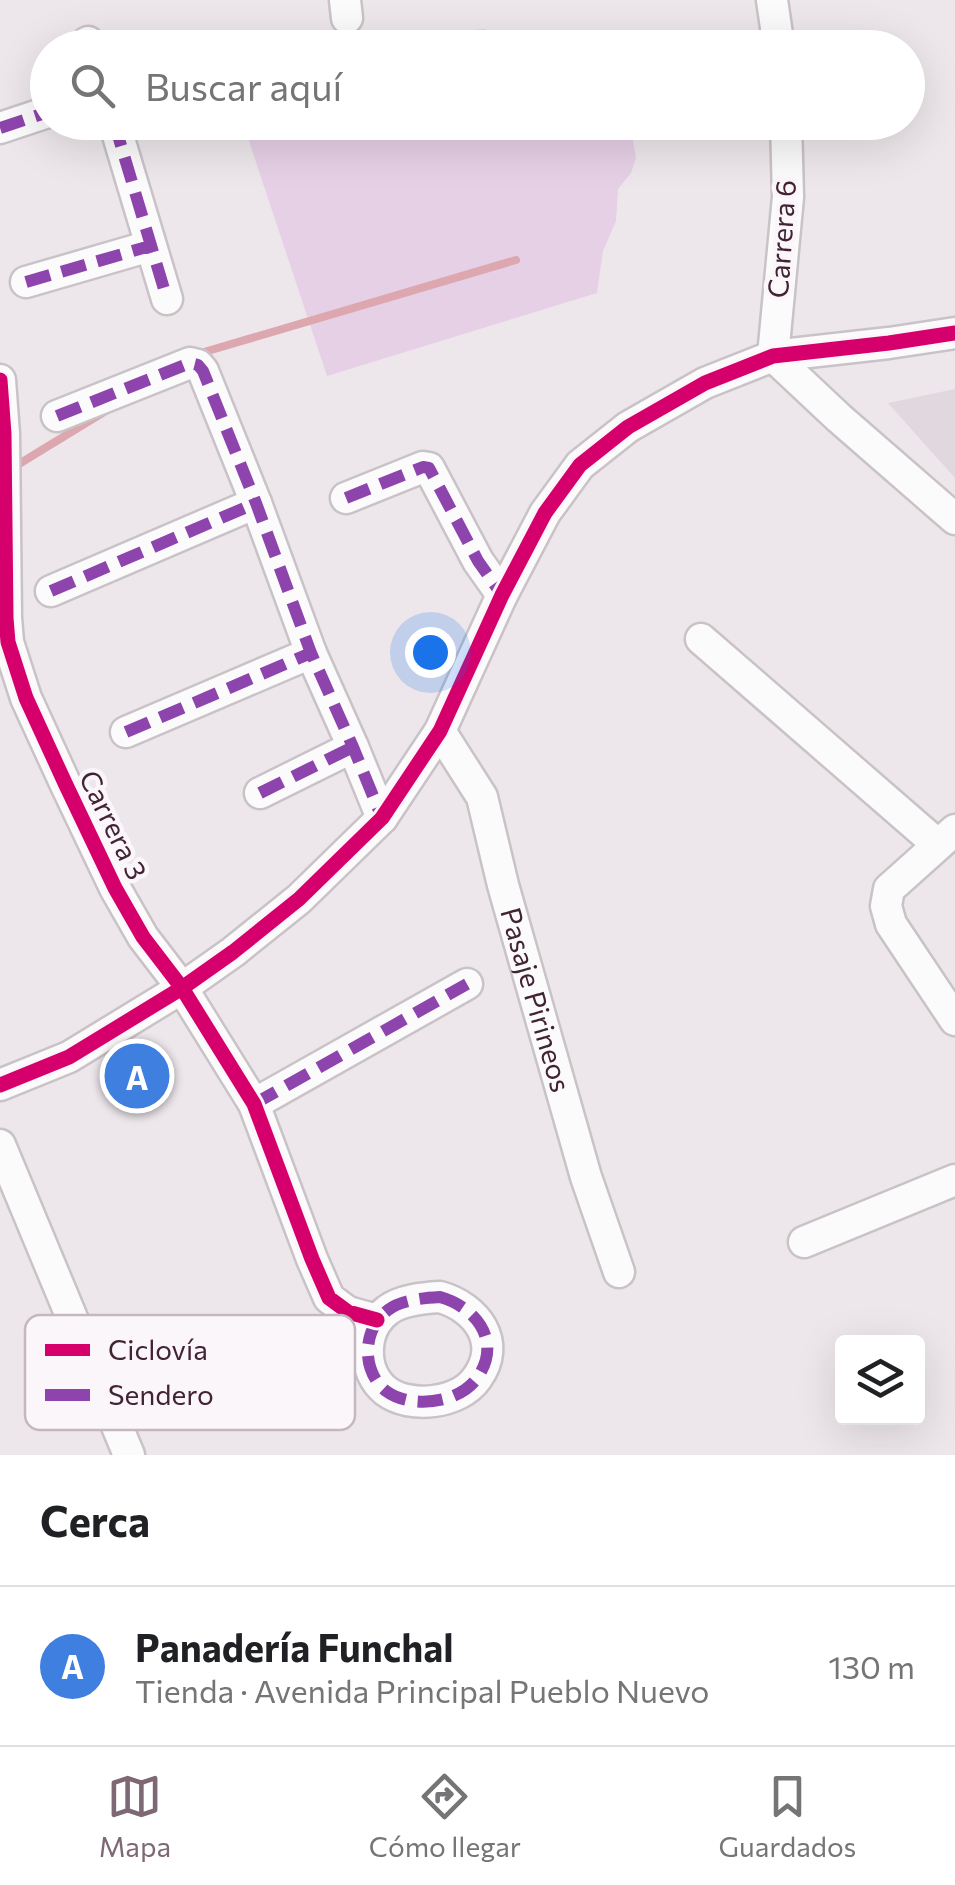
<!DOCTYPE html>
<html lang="es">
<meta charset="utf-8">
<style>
:root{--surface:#fff;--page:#f2f2f2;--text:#202124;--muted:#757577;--line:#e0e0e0;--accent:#7e6874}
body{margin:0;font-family:Commissioner,sans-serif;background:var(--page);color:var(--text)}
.controls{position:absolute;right:30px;bottom:30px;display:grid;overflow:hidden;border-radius:10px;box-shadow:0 10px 40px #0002}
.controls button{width:90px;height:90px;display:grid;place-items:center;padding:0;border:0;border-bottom:2px solid var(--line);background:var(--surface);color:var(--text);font:50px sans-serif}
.you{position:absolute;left:430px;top:652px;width:35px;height:35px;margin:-25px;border:8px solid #fff;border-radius:50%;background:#1a73e8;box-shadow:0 0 0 15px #1a73e833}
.badge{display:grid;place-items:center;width:65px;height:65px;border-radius:50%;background:var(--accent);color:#fff;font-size:32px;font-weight:700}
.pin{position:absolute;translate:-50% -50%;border:5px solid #fff;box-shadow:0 2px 10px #0006}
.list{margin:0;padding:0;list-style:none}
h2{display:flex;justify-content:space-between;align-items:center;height:130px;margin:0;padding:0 40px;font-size:42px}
h2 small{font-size:32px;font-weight:400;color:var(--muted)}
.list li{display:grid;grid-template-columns:65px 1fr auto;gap:30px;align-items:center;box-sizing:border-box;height:160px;padding:0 40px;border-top:2px solid var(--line)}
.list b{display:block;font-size:38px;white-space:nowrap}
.list p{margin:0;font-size:32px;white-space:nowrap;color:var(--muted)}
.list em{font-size:32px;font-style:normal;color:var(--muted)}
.icon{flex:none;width:55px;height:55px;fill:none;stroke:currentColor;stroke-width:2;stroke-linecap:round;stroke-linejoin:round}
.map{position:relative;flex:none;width:955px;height:1455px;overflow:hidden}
.search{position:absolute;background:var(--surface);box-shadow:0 10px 40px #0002;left:30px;right:30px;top:30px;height:110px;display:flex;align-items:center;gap:25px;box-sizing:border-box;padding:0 35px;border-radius:55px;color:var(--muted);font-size:38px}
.sheet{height:290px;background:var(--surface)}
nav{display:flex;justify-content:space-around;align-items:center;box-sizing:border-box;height:140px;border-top:2px solid var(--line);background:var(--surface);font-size:28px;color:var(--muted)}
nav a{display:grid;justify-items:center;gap:5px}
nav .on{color:var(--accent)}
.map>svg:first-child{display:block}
.built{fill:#e1d7de}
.green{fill:#e6d0e6}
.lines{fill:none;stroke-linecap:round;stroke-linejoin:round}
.stream{stroke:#dda7af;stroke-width:8}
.minor-casing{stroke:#c9c2c7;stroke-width:35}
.minor{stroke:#fcfbfc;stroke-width:30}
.quiet{stroke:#8e44ad;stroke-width:12;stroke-dasharray:25 12;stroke-linecap:butt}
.cycleway-casing{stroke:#fbf6fa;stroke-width:21}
.cycleway{stroke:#d6006c;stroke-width:15}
.labels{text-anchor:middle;stroke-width:9;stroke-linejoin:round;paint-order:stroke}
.street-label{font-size:28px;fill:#422334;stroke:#fbf6fa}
.key{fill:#fbf6fa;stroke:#c4b7bf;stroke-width:2.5}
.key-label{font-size:28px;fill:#422334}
</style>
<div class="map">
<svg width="955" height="1455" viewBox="0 0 955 1455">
<rect width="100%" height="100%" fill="#ede7eb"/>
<!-- built -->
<path class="built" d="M955 389V478L888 403Z"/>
<!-- green -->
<path class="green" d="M485 29 510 47 218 48 213 34C265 36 316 33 369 31 408 30 446 33 485 29Z
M243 123H630L636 158 631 173 618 189 616 221 603 251 597 293 327 376Z"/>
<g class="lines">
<!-- stream -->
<path class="stream" d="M194 355 516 260
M14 467 104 412"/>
<!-- minor casing -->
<g class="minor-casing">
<g id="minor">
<path d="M345 0 347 18"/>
<path d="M772 0 779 48"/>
<path d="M88 42 90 48"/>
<path d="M114 122 167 299"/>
<path d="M786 122 788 197 773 356 839 418 955 519"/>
<path d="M0 128 48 112"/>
<path d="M26 282 150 246"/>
<path d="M0 380 4 434 6 618 8 642 26 698 65 783 115 888 143 937 182 988 254 1104 312 1259 329 1298 348 1312 377 1320"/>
<path d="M57 416 190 363 198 365 203 371 256 503 311 653 353 747 382 818"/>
<path d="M346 498 423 467 429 468 478 561 502 595"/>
<path d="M51 591 256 503"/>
<path d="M701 639 937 844"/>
<path id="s1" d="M440 731 482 797 503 885 586 1177 619 1272"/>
<path d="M126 732 311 653"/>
<path d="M260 793 353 747"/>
<path d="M955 830 889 889 886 906 891 924 955 1020"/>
<path d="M0 1085 69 1057 182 988 233 952 299 899 382 818 440 731 502 595 545 513 580 465 628 427 705 383 773 356 889 343 955 333"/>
<path d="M254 1104 467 984"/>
<path d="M0 1145 129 1455"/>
<path d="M804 1242 955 1180"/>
<path d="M440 1297C476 1307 503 1342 477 1378 459 1404 410 1409 386 1391 361 1371 362 1329 388 1310 401 1300 423 1298 440 1297Z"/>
</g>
</g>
<!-- minor -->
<use href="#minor" class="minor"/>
<!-- quiet -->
<path class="quiet" d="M88 42 90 48
M114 122 167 299
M0 128 48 112
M26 282 150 246
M57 416 190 363 198 365 203 371 256 503 311 653 353 747 382 818
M346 498 423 467 429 468 478 561 502 595
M51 591 256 503
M126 732 311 653
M260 793 353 747
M254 1104 467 984
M440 1297C476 1307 503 1342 477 1378 459 1404 410 1409 386 1391 361 1371 362 1329 388 1310 401 1300 423 1298 440 1297Z"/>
<!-- cycleway casing -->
<g class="cycleway-casing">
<path id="cycleway" d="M0 380 4 434 6 618 8 642 26 698 65 783 115 888 143 937 182 988 254 1104 312 1259 329 1298 348 1312 377 1320
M0 1085 69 1057 182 988 233 952 299 899 382 818 440 731 502 595 545 513 580 465 628 427 705 383 773 356 889 343 955 333"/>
</g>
<!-- cycleway -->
<use href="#cycleway" class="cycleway"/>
</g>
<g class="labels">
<!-- street labels -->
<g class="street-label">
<text transform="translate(782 239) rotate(-86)" y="10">Carrera 6</text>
<text transform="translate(113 825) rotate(64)" y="10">Carrera 3</text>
<text dy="10" stroke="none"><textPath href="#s1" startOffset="288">Pasaje Pirineos</textPath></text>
</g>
</g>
<!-- legend -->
<rect x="25" y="1315" width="330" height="115" rx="15" class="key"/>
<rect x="45" y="1344" width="45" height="12" fill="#d6006c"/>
<rect x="45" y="1389" width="45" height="12" fill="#8e44ad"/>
<g class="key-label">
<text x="108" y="1360">Ciclovía</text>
<text x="108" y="1405">Sendero</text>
</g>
</svg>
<div class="controls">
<button><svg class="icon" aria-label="layers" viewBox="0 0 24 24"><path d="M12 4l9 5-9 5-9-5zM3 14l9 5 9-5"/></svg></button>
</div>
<div class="you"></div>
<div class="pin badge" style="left:137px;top:1076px;background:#3f7fe0">A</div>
<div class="search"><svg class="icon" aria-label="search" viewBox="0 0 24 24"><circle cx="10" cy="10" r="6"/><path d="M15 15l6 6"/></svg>Buscar aquí</div>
</div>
<section class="sheet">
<h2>Cerca<small></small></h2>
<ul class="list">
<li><span class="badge" style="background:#3f7fe0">A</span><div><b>Panadería Funchal</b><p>Tienda · Avenida Principal Pueblo Nuevo</p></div><em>130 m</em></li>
</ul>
</section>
<nav>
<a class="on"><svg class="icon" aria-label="map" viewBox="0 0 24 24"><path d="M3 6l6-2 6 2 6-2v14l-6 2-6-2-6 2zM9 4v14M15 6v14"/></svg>Mapa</a>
<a><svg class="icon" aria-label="directions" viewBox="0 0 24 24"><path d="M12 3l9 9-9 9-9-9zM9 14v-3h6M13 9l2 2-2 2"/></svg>Cómo llegar</a>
<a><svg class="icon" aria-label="saved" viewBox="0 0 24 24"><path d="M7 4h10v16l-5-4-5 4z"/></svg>Guardados</a>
</nav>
